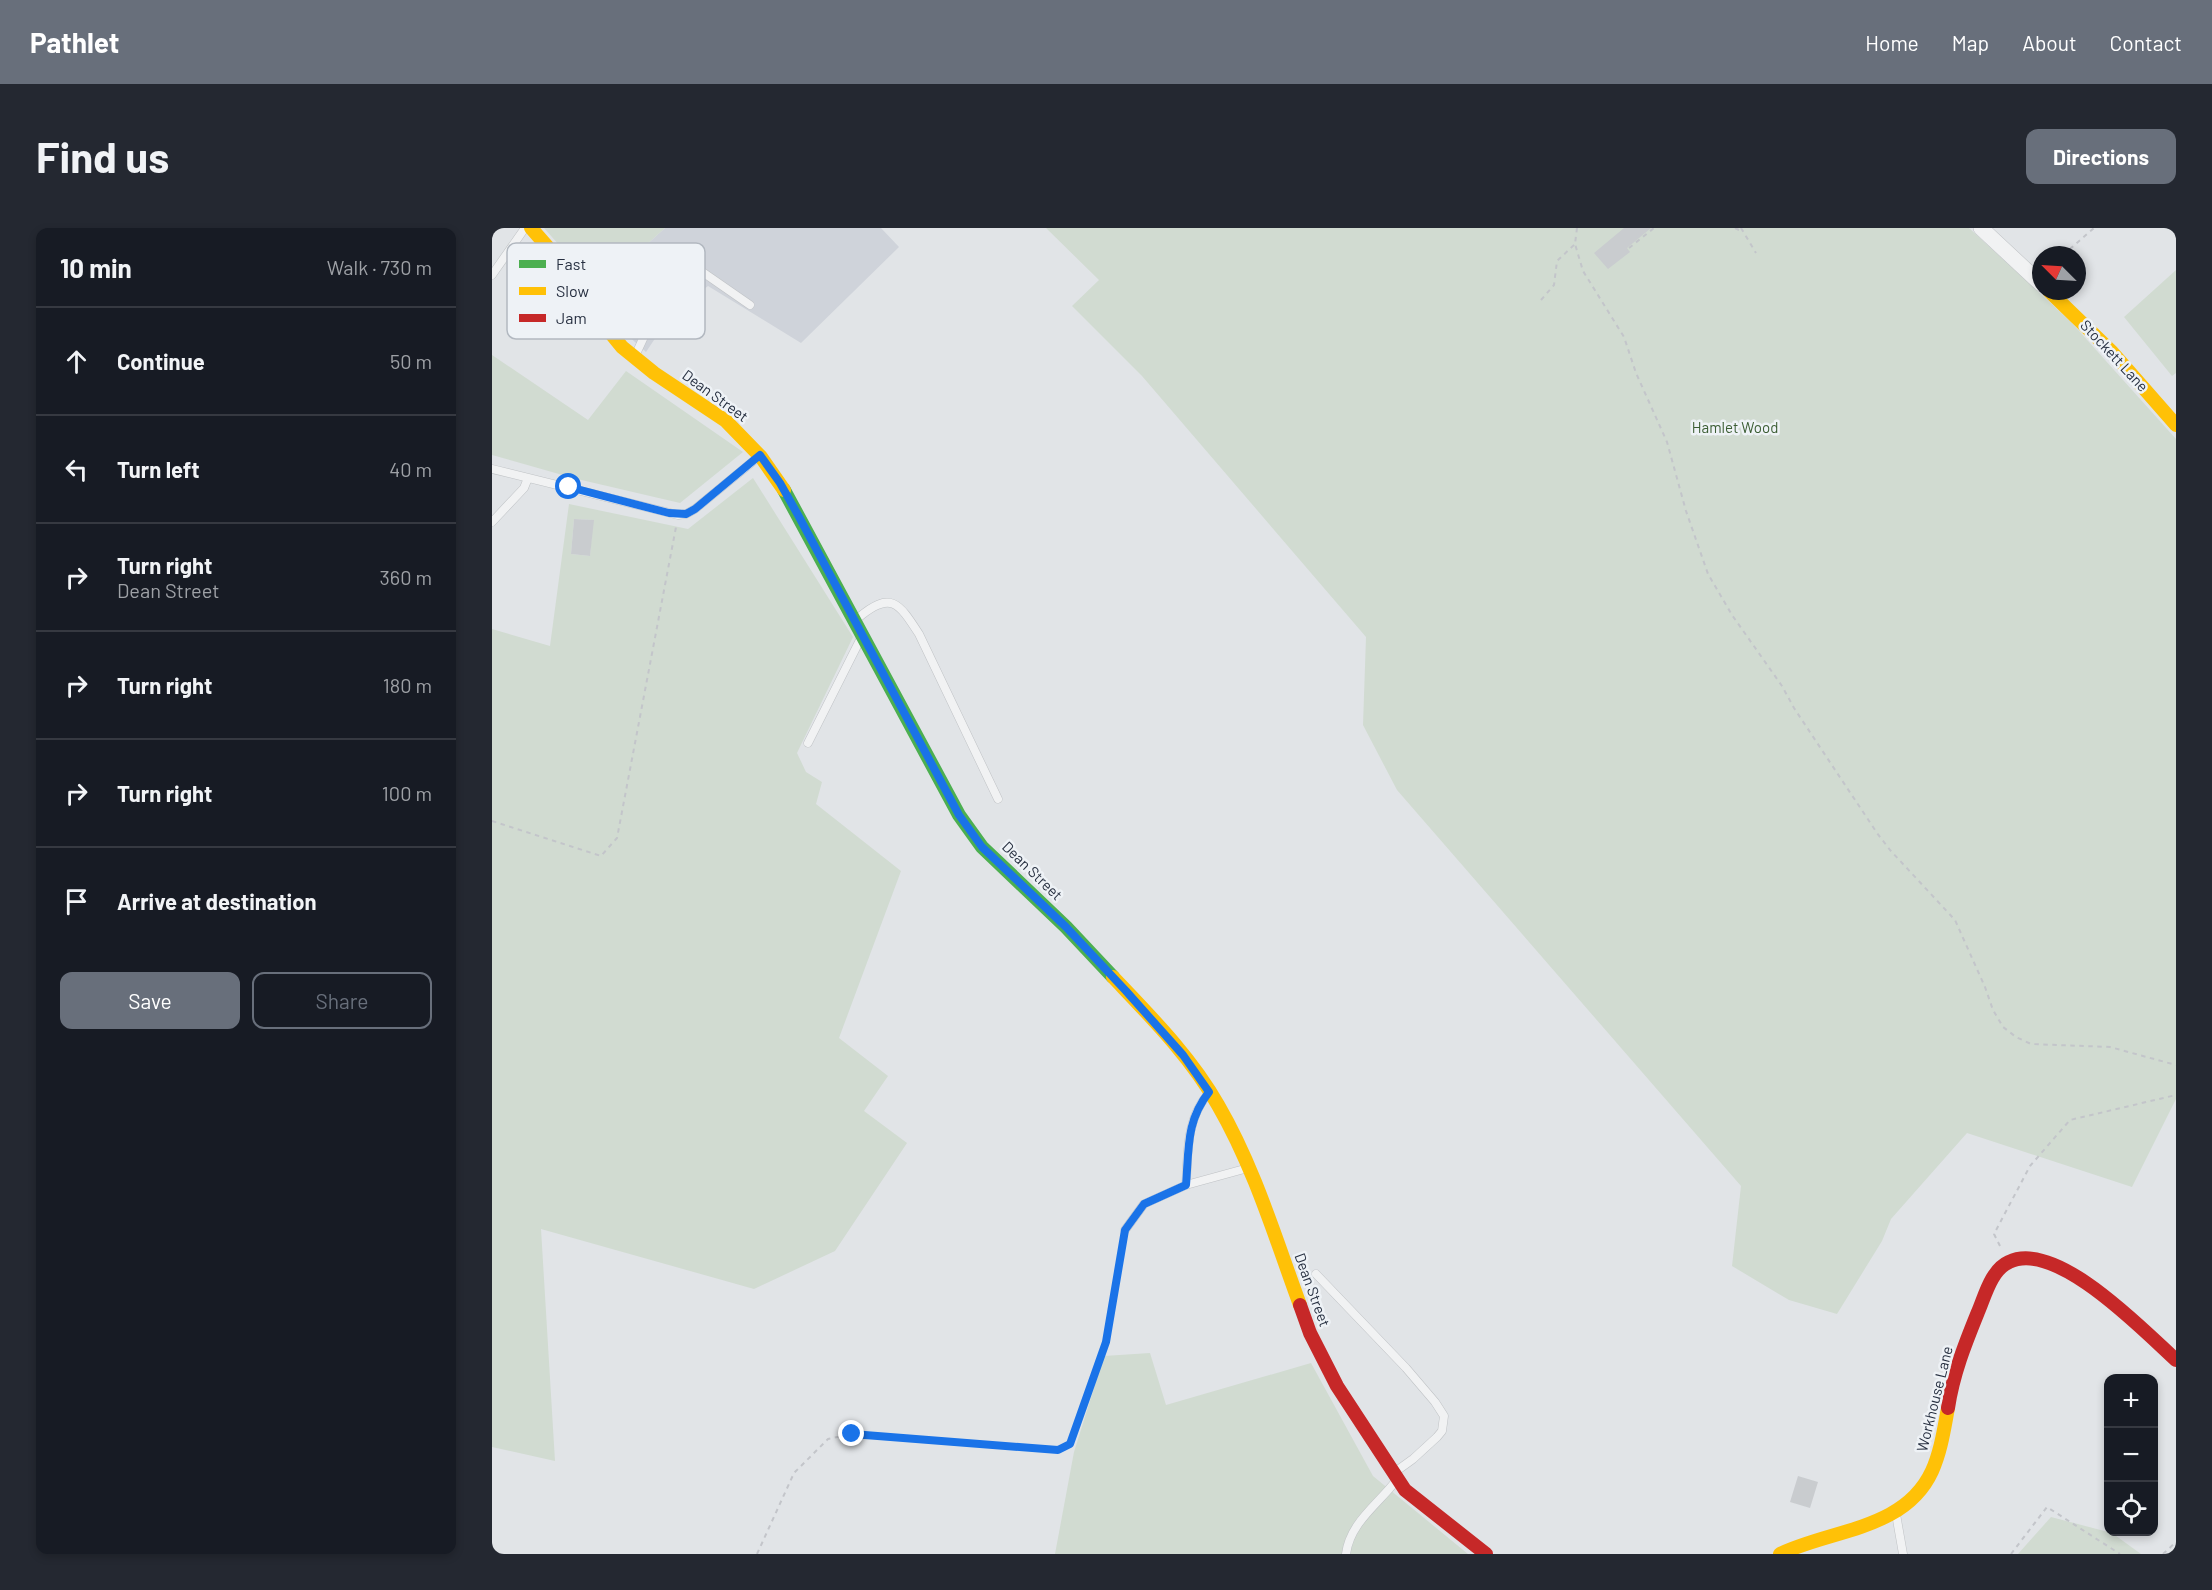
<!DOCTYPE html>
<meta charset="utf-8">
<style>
:root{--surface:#171b24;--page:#242831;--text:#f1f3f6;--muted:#9ea1a6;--line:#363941;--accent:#686f7b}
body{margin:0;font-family:Barlow,sans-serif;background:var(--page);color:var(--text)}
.controls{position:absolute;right:18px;bottom:18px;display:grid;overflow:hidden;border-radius:12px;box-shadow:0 3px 9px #0003}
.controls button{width:54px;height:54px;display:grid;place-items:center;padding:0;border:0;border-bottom:2px solid var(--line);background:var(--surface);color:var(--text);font:30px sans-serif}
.compass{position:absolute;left:1540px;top:18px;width:54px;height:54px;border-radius:50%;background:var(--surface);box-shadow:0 3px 9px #0003;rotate:294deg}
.stop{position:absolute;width:18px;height:18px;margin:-14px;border:4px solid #1a73e8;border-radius:50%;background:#fff}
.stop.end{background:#1a73e8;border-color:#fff;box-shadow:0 2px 6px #0008}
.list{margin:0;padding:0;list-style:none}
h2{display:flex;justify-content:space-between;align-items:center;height:78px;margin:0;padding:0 24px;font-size:26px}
h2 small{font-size:20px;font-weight:400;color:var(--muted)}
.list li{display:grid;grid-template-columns:39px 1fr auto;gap:18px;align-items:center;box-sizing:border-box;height:108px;padding:0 24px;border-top:2px solid var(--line)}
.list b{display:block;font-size:22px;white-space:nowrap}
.list p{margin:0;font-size:20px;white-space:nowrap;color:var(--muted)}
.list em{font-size:20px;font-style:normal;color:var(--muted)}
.actions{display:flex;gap:12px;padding:18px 24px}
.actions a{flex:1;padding:14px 0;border:2px solid var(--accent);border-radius:12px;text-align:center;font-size:21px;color:var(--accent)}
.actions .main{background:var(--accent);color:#fff}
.icon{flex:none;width:33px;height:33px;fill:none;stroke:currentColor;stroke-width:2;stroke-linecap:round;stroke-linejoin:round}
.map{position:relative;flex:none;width:1684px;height:1326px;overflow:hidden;border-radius:12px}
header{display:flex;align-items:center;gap:36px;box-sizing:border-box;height:84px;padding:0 30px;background:var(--accent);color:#fff}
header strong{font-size:28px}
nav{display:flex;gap:33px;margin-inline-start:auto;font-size:21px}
.intro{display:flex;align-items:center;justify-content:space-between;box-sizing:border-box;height:144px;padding:0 36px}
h1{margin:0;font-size:42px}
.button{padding:15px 27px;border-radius:12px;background:var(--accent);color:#fff;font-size:21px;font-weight:700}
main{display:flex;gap:36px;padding:0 36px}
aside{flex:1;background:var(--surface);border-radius:12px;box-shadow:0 3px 9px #0003}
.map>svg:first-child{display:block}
.built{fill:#cfd3da}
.green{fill:#d1dbd1;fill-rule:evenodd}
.building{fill:#c9cccf}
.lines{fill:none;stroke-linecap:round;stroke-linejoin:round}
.lane-casing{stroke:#bfc2c5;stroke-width:9}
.street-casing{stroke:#bfc2c5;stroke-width:16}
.path{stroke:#c3c5ca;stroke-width:2;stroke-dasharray:4.5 4.5;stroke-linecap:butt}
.lane{stroke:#f1f2f3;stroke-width:8}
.street{stroke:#f1f2f3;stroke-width:15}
.fast{stroke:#4caf50;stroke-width:14}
.slow{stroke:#ffc107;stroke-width:14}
.jam{stroke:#c62828;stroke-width:14}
.route{stroke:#1a73e8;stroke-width:8}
.labels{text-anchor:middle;stroke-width:5;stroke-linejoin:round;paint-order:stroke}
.street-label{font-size:15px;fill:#273041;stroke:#eef2f6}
.park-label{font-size:15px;fill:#3b5d33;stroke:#eef2f6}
.key{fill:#eef2f6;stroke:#b2b8c0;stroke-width:1.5}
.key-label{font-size:16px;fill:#273041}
</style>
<header>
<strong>Pathlet</strong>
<nav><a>Home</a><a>Map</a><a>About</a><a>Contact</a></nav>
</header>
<div class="intro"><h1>Find us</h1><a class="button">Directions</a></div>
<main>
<aside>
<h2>10 min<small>Walk · 730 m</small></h2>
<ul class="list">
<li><svg class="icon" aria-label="ahead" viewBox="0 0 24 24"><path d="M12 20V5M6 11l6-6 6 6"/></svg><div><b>Continue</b></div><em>50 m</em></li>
<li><svg class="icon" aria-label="left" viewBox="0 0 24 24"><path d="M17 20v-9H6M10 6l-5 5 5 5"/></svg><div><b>Turn left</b></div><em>40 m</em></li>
<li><svg class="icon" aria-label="right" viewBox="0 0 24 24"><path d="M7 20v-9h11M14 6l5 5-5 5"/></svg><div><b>Turn right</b><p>Dean Street</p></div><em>360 m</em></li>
<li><svg class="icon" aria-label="right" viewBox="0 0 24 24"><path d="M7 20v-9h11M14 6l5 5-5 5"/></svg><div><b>Turn right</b></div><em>180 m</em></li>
<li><svg class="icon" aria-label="right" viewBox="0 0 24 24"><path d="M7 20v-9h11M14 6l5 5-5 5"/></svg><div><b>Turn right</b></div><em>100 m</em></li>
<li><svg class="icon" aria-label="arrive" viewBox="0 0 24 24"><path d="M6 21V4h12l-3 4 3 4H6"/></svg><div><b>Arrive at destination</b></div></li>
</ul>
<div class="actions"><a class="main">Save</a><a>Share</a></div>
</aside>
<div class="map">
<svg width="1684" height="1326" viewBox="0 0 1684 1326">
<rect width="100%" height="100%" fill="#e1e4e7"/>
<!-- built -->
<path class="built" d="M173 0H389L407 19 309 115 216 58 178 88 154 124 121 94 103 63Z"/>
<!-- green -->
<path class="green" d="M52 0H173L103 63 75 26Z
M554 0H1477L1579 94 1684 211V871L1640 959 1475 905 1399 991 1390 1013 1345 1086 1297 1072 1240 1038 1249 958 905 562 871 497 874 409 650 148 580 78 607 52Z
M1684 42V145L1680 148 1632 89Z
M0 127 96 192 134 143 251 224 188 275 81 250 0 227Z
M261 250 361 409 305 525 314 544 330 554 324 576 409 643 347 810 396 848 372 883 415 915 343 1023 262 1061 49 1001 63 1233 0 1219V401L58 418 77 276 196 301ZM82 291 101 292 98 328 79 326Z
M658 1125 674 1177 819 1135 881 1248 976 1326H563L582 1224 612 1128Z
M1559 1289 1620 1305 1649 1326H1526Z"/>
<!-- building -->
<path class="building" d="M1132 0H1159L1135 20 1138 24 1116 41 1102 25Z
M82 291 102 292 98 328 79 326Z
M1306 1248 1326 1254 1318 1280 1298 1274Z"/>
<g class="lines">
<!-- lane casing -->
<g class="lane-casing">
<path id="lane" d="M0 47 33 0
M143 128 169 72 184 50 209 43 258 77
M0 241 186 287 194 286 203 281 265 230
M0 294 32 260 36 250
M366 390C399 362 407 375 427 406L506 571
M316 515 368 412
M694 957C696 925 694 893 715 867
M633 1002 652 976 694 957 756 940
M824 1046 914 1140 943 1174 952 1188 950 1203 945 1209 921 1231 903 1244
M1404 1286 1411 1326
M854 1326C858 1295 885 1277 903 1254"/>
</g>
<!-- street casing -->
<g class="street-casing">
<path id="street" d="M1489 0 1549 56"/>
</g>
<!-- path -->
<path class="path" d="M1085 0 1083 16 1091 43 1132 109 1144 145 1175 214 1194 283 1216 346 1240 387 1290 458 1302 480 1385 605 1398 622 1463 692 1493 759 1501 782 1511 799 1524 809 1539 816 1618 819 1684 837
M1243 0 1251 4
M1249 0 1264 25
M1137 20 1162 0
M1571 27 1602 0
M1049 72 1062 57 1065 33 1083 16
M0 593 109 628 125 610 184 299
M1508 1018 1502 1006 1538 938 1578 892 1684 867
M265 1326 302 1245 336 1211 360 1206 566 1222 578 1216 614 1114 631 1011
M1519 1326 1555 1279 1628 1326
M1671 1326 1684 1314"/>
<!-- lane -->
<use href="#lane" class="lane"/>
<!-- street -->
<use href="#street" class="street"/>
<!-- fast -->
<path class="fast" d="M292 262 467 587 490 619 574 699 621 749"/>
<!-- slow -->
<path class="slow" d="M39 0 75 41 108 92 130 119 162 145 234 193 269 229 292 262
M1557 63 1620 124 1684 197
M621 749C658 788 699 829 726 877 762 939 783 1009 808 1077
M1288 1326C1340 1301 1413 1302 1440 1243 1449 1223 1452 1201 1456 1180"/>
<!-- jam -->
<path class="jam" d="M808 1077 818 1105 845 1158 913 1262 994 1326
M1456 1180C1461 1146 1473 1116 1486 1084 1493 1068 1499 1042 1517 1034 1564 1011 1651 1102 1684 1132"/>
</g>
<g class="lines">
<!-- route -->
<path class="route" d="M77 259 177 285 194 286 203 281 268 227 288 255 306 287 467 587 490 619 574 699 634 763 691 827 717 864C694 893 697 921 694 957L652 976 633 1002 614 1114 578 1216 566 1222 360 1206"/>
</g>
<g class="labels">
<!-- street labels -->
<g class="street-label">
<text transform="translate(1622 128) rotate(47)" y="5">Stockett Lane</text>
<text transform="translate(223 168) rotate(36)" y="5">Dean Street</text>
<text transform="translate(540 643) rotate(44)" y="5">Dean Street</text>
<text transform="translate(820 1062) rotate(70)" y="5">Dean Street</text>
<text transform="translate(1443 1171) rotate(-76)" y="5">Workhouse Lane</text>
</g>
<!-- park labels -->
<g class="park-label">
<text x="1243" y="205">Hamlet Wood</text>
</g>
</g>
<!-- legend -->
<rect x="15" y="15" width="198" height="96" rx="9" class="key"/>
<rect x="27" y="32" width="27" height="8" fill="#4caf50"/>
<rect x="27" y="59" width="27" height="8" fill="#ffc107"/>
<rect x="27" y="86" width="27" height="8" fill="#c62828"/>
<g class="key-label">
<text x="64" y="42">Fast</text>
<text x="64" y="69">Slow</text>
<text x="64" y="96">Jam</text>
</g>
</svg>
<div class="controls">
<button>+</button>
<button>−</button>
<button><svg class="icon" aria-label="locate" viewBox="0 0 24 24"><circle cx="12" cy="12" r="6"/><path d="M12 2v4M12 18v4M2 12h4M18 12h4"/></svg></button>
</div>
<svg class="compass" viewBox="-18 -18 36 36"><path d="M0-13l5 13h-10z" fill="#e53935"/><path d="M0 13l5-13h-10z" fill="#9ea1a6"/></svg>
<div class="stop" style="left:77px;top:259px"></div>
<div class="stop end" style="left:360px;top:1206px"></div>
</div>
</main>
